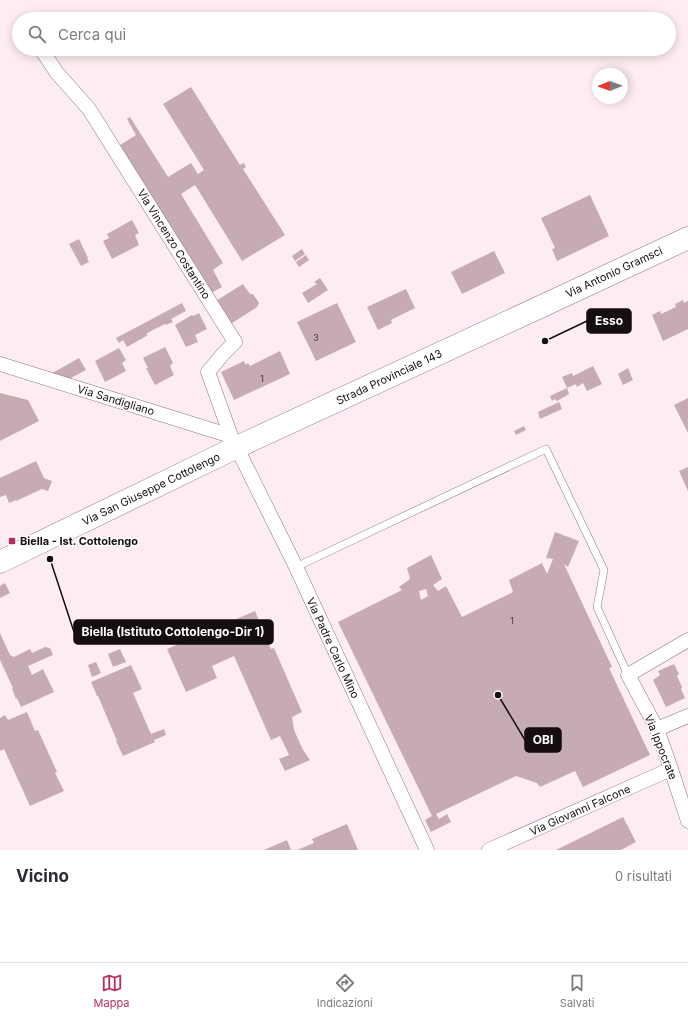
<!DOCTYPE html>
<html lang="it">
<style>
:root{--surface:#fff;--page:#f7f7f7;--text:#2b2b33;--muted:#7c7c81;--line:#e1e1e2;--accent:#ba2d60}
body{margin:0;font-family:Inter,sans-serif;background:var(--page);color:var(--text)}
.compass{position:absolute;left:592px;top:68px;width:36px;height:36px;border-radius:50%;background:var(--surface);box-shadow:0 2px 10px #0003;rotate:269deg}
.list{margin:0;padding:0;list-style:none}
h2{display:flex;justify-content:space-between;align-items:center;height:52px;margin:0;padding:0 16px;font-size:17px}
h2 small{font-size:13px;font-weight:400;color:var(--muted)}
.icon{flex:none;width:22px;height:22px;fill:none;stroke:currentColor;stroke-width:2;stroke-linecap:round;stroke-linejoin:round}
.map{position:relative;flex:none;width:688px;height:850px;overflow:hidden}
.search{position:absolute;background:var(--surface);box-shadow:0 2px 10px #0003;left:12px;right:12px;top:12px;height:44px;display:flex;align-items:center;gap:10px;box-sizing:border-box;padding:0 14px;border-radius:22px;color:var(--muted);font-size:15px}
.sheet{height:112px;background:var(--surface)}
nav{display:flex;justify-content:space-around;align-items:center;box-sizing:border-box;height:56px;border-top:1px solid var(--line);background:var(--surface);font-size:11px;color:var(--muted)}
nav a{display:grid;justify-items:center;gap:2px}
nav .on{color:var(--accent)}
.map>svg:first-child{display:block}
.building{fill:#c6acb2;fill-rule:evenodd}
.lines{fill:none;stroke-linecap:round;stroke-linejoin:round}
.service-casing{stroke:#8e767b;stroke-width:8}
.minor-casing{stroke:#8e767b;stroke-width:15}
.primary-casing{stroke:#8e767b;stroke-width:23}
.service{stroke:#fff;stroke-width:7}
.minor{stroke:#fff;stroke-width:14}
.primary{stroke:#fff;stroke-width:22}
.poi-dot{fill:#ba2d60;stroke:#fff;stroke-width:1.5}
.labels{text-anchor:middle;stroke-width:3;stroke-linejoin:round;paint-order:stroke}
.number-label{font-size:9px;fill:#423538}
.street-label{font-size:11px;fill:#160d0f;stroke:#fff}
.poi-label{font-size:11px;font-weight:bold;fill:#160d0f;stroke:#fff;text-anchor:start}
.leader{fill:none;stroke:#160d0f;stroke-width:1.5}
.callout-dot{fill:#160d0f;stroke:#fff;stroke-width:1.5}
.callout{fill:#160d0f;stroke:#160d0f;stroke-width:1.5}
.callout-label{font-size:12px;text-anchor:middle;font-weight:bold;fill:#fff}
</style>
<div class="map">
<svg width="688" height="850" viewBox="0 0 688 850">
<rect width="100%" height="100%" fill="#feedf0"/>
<!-- building -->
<path class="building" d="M191 87 240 165 244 163 246 167 243 169 285 235 242 261 195 185 181 194 223 263 213 270 222 287 209 294 117 147 136 135 127 119 130 117 168 177 191 163 198 174 204 170 163 104Z
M590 195 609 236 557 261 552 249 555 248 541 218Z
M132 220 139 233 135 235 139 245 112 259 103 241 109 238 107 234Z
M79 239 88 258H87L89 262 81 266 69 244Z
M302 249 305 254 295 261 292 256Z
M494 251 505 273 462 294 451 272Z
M306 255 309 260 299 267 296 262Z
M320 278 328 290 308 303 302 293 317 284 314 282Z
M243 284 250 294H253L259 303 257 307 229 325 214 302Z
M406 289 415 308 391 320 392 323 378 330 367 307Z
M683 300 684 303 688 301V329L663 341 652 315 660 311 661 314 676 307 675 304Z
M182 303 186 311 171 319 173 322 166 325 165 324 151 331 146 334 148 335 127 347 123 340 119 343 116 338Z
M337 303 356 342 316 361 297 322Z
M199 313 207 329 195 335 198 342 186 347 175 325 192 315 193 316Z
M165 347 173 363 170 366 174 375 155 385 146 368H148L143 358Z
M119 348 126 360 122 363 126 371 105 382 95 361Z
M280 351 290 374 234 400 221 372 244 361 246 365 248 363 250 366Z
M79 358 86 370 71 378 72 383 47 376Z
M593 366 602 384 587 391 583 383 577 387 576 384 567 388 562 377 572 373 573 376Z
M628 368 633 380 623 385 618 374Z
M567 388 569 394 557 401 555 399 552 401 550 396Z
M0 393 28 400 39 421 0 441Z
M688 398V433L674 405Z
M559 402 562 409 540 419 538 412Z
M524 426 526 430 516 435 514 431Z
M36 461 44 478 52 481 48 491 42 489 16 501V500L9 503 6 495 0 497V478Z
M688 467V491L679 471Z
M555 532 579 541 568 567 564 564 612 667 609 668 650 755 583 787 575 771 540 787 537 783 516 776 436 814 439 819 447 814 451 822 431 832 425 820 432 816 338 622 402 590 399 587 410 579 407 568 431 555 442 579 433 585 438 591 446 586 462 617 513 592 509 580 542 563 547 574 553 559 546 558ZM426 589 428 596 421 600 419 591Z
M5 583 10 593 0 598V586Z
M255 611 271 649 274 648 302 712 292 717 294 730 303 750 310 760 285 771 279 759 289 755 280 736 271 740 234 656 212 666 217 678 186 692 167 649Z
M0 633 10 655 14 657 30 649 32 653 45 647 50 648 53 655 28 666 32 675 43 669 54 692 21 707 17 698 16 699 12 689 13 688 0 660Z
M120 649 126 662 113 667 108 654Z
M96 662 101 673 92 677 88 665Z
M674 664 679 674 677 676 682 687 681 689 685 698 666 707 653 680 660 675 658 671Z
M131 665 142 689 133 693 151 734 164 729 166 735 154 740 155 742 123 756 116 741H117L98 696H97L91 682Z
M27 712 35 731 38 730 57 772 55 773 64 791 30 806 4 749 0 751V718L5 715 8 720Z
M623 817 636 842 621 850H556Z
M347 824 358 850H297L314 843 312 839Z
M287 840 291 850H264Z"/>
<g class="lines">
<!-- service casing -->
<g class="service-casing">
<path id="service" d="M296 567 546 449 604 570 597 607 628 675"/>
</g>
<!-- minor casing -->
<g class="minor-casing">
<path id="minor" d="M41 49 57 73 89 109 235 342 223 354 208 372 231 436 296 567 427 850
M0 364 231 436
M688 640 628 675 657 729 671 769 688 821
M657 729 688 716
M489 850 671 769"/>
</g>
<!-- primary casing -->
<g class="primary-casing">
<path id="primary" d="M0 562 237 447 540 307 688 238"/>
</g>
<!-- service -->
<use href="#service" class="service"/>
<!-- minor -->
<use href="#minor" class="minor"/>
<!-- primary -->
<use href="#primary" class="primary"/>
</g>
<!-- markers -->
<rect class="poi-dot" x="8" y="537" width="8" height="8" rx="2"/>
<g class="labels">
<!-- number labels -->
<g class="number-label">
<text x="316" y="341">3</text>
<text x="262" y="382">1</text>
<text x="512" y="624">1</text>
</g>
<!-- street labels -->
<g class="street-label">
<text transform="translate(174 244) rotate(58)" y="4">Via Vincenzo Costantino</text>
<text transform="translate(614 272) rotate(-25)" y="4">Via Antonio Gramsci</text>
<text transform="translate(389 377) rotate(-25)" y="4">Strada Provinciale 143</text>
<text transform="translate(116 400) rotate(17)" y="4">Via Sandigliano</text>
<text transform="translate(151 489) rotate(-26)" y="4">Via San Giuseppe Cottolengo</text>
<text transform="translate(333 648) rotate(65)" y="4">Via Padre Carlo Mino</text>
<text transform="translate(661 747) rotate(68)" y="4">Via Ippocrate</text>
<text transform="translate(580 810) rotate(-24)" y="4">Via Giovanni Falcone</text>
</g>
<!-- poi labels -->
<g class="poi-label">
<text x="20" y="545">Biella - Ist. Cottolengo</text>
</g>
</g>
<!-- callouts -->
<path class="leader" d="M545 341L587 321M50 559L74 632M498 695L525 740"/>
<g class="callout-dot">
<circle cx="545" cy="341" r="4"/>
<circle cx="50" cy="559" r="4"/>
<circle cx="498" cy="695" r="4"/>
</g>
<g class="callout">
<rect x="587" y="309" width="44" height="24" rx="4"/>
<rect x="74" y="620" width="199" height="24" rx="4"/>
<rect x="525" y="728" width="36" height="24" rx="4"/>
</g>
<g class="callout-label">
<text x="609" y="325">Esso</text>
<text x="173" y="636">Biella (Istituto Cottolengo-Dir 1)</text>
<text x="543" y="744">OBI</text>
</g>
</svg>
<svg class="compass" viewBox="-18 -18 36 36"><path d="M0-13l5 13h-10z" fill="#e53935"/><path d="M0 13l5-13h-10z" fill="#7c7c81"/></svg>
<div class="search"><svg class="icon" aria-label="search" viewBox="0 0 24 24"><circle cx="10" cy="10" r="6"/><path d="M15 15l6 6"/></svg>Cerca qui</div>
</div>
<section class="sheet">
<h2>Vicino<small>0 risultati</small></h2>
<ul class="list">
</ul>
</section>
<nav>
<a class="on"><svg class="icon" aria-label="map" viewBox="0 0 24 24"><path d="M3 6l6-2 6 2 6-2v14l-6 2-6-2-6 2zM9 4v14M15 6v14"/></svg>Mappa</a>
<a><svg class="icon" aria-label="directions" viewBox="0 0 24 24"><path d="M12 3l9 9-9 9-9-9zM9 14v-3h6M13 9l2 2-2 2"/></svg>Indicazioni</a>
<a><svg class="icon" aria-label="saved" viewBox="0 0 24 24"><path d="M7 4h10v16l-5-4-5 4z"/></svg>Salvati</a>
</nav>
